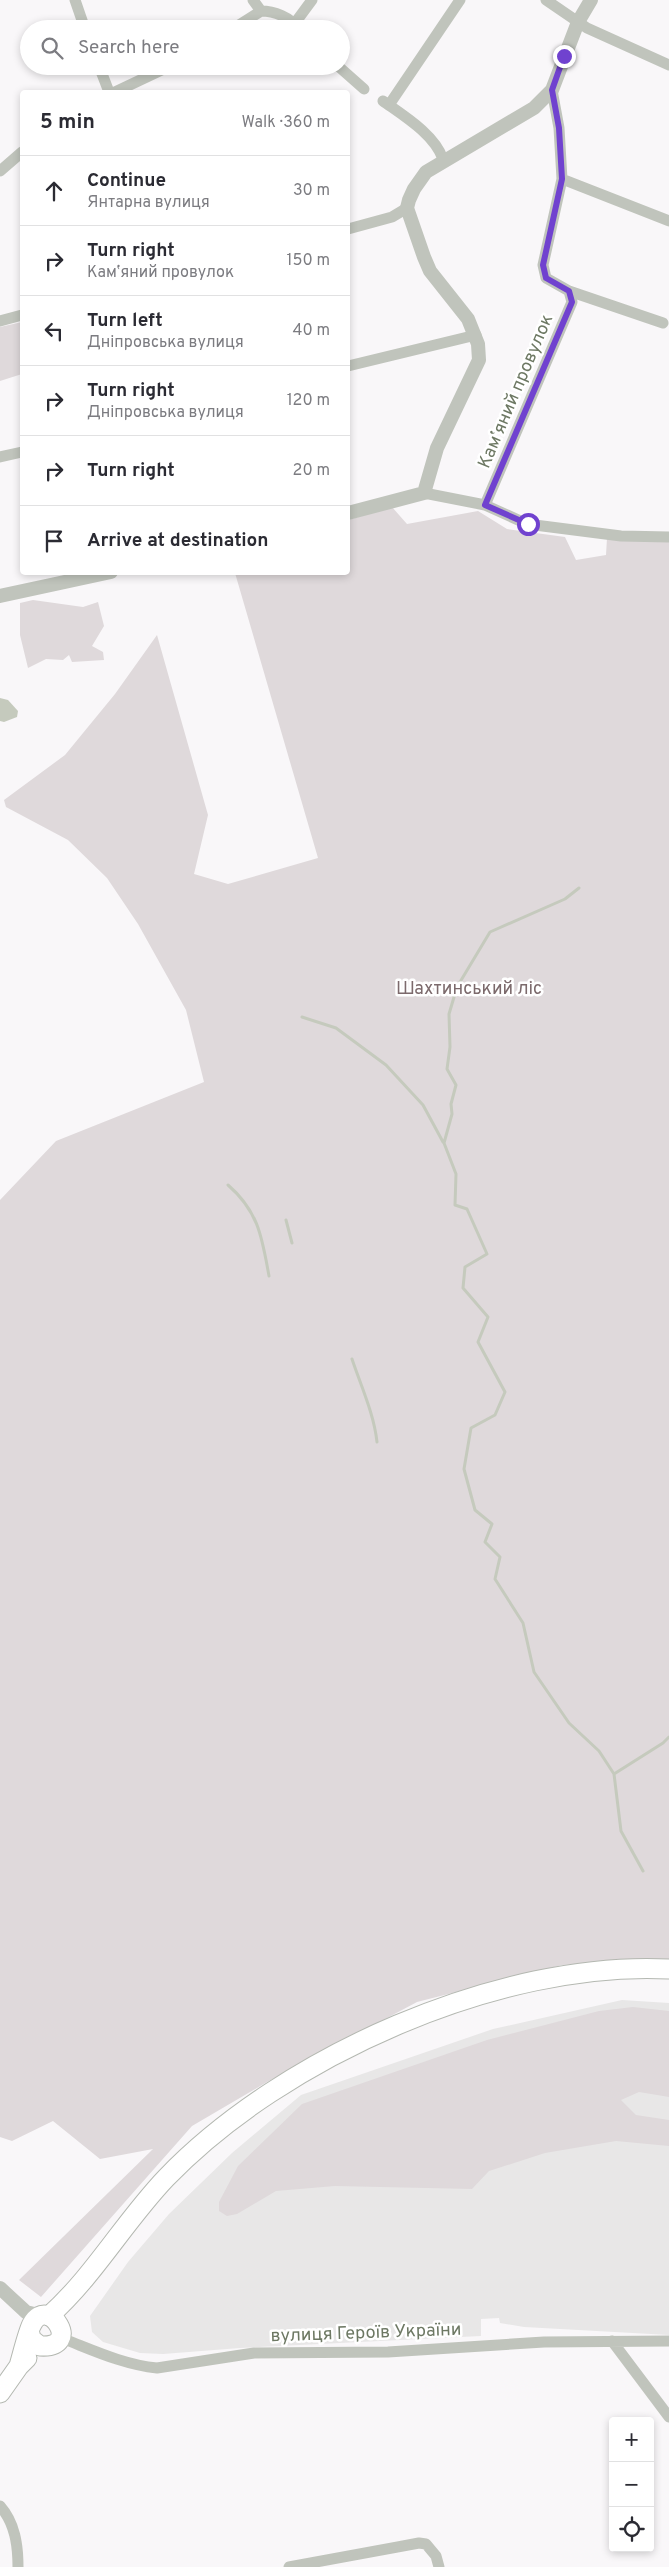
<!DOCTYPE html>
<meta charset="utf-8">
<style>
:root{--surface:#fff;--page:#f2f2f3;--text:#2b2b33;--muted:#7c7c81;--line:#e1e1e2}
body{margin:0;font-family:Overpass,sans-serif;background:var(--page);color:var(--text)}
.controls{position:absolute;right:15px;bottom:15px;display:grid;overflow:hidden;border-radius:5px;box-shadow:0 2px 8px #0003}
.controls button{width:45px;height:45px;display:grid;place-items:center;padding:0;border:0;border-bottom:1px solid var(--line);background:var(--surface);color:var(--text);font:25px sans-serif}
.stop{position:absolute;width:15px;height:15px;margin:-11px;border:4px solid #7042cf;border-radius:50%;background:#fff}
.stop.end{background:#7042cf;border-color:#fff;box-shadow:0 1px 5px #0008}
.list{margin:0;padding:0;list-style:none}
h2{display:flex;justify-content:space-between;align-items:center;height:65px;margin:0;padding:0 20px;font-size:21px}
h2 small{font-size:16px;font-weight:400;color:var(--muted)}
.list li{display:grid;grid-template-columns:32px 1fr auto;gap:15px;align-items:center;box-sizing:border-box;height:70px;padding:0 20px;border-top:1px solid var(--line)}
.list b{display:block;font-size:19px;white-space:nowrap}
.list p{margin:0;font-size:16px;white-space:nowrap;color:var(--muted)}
.list em{font-size:16px;font-style:normal;color:var(--muted)}
.icon{flex:none;width:28px;height:28px;fill:none;stroke:currentColor;stroke-width:2;stroke-linecap:round;stroke-linejoin:round}
.map{position:relative;flex:none;width:669px;height:2567px;overflow:hidden}
.search{position:absolute;background:var(--surface);box-shadow:0 2px 8px #0003;left:20px;top:20px;width:330px;height:55px;display:flex;align-items:center;gap:12px;box-sizing:border-box;padding:0 18px;border-radius:28px;color:var(--muted);font-size:19px}
.panel{position:absolute;background:var(--surface);box-shadow:0 2px 8px #0003;left:20px;top:90px;width:330px;height:485px;border-radius:5px}
.map>svg:first-child{display:block}
.built{fill:#e8e7e7}
.green{fill:#dfd9db}
.water{fill:#c5cabd}
.lines{fill:none;stroke-linecap:round;stroke-linejoin:round}
.stream{stroke:#c5cabd;stroke-width:3}
.trunk-casing{stroke:#b4b8b1;stroke-width:21}
.minor{stroke:#c0c4bc;stroke-width:11}
.tertiary{stroke:#c0c4bc;stroke-width:14}
.trunk{stroke:#fff;stroke-width:19}
.route{stroke:#7042cf;stroke-width:6}
.labels{text-anchor:middle;stroke-width:5;stroke-linejoin:round;paint-order:stroke}
.street-label{font-size:18px;fill:#6d7863;stroke:#fff}
.park-label{font-size:18px;fill:#7c6a6c;stroke:#fff}
</style>
<div class="map">
<svg width="669" height="2567" viewBox="0 0 669 2567">
<rect width="100%" height="100%" fill="#f9f7f9"/>
<!-- built -->
<path class="built" d="M622 2000 669 2003V2335L524 2327 500 2323 499 2318 481 2319V2336L240 2348 163 2354 140 2353 103 2342 92 2332 90 2316 128 2262 169 2214 232 2153 301 2095 493 2029Z"/>
<!-- green -->
<path class="green" d="M22 322V374L0 381V327Z
M392 507 407 524 478 511 507 529 565 537 576 560 606 555 607 538 669 542V1959L562 1965 417 2002 267 2082 192 2126 41 2297 19 2280 153 2149 100 2159 53 2121 12 2141 0 2137V1200L56 1141 204 1082 186 1010 138 924 107 878 68 840 6 807 4 800 65 755 115 694 157 635 208 815 194 874 228 884 318 858 235 573 348 572V520Z
M33 600 83 607 98 602 104 626 92 646 103 652 104 660 72 662 69 655 63 660 46 659 28 668 20 635V603Z
M633 2007 669 2011V2097L639 2092 621 2100 636 2115 669 2120V2146L616 2141 545 2153 489 2171 472 2189 335 2186 276 2191 237 2214 227 2216 219 2211V2202L238 2166 302 2104 487 2040 599 2011Z"/>
<!-- water -->
<path class="water" d="M0 698 8 700 18 711 17 717 4 722 0 721Z"/>
<g class="lines">
<!-- stream -->
<path class="stream" d="M579 888 565 899 490 932 457 987 449 1014 450 1047 447 1069 456 1085 451 1104 452 1114 444 1143 456 1174 455 1205 467 1209 487 1254 465 1267 463 1288 488 1317 478 1342 505 1392 495 1415 471 1428 464 1469 475 1510 492 1524 485 1542 500 1557 495 1579 523 1623 534 1672 569 1723 599 1751 614 1774 621 1831 643 1871
M302 1017 336 1028 386 1065 423 1105 443 1142
M228 1185C259 1212 262 1238 269 1276
M286 1220 292 1243
M352 1359C361 1386 374 1414 377 1442
M614 1774 663 1743 669 1737"/>
<!-- trunk casing -->
<g class="trunk-casing">
<path id="trunk" d="M49 2316C94 2276 124 2222 166 2178 282 2057 500 1960 669 1969
M19 2366C22 2356 28 2331 32 2324 48 2294 84 2349 40 2346L31 2339 30 2334
M0 2393 19 2366 27 2358"/>
</g>
<!-- minor -->
<path class="minor" d="M75 0 85 29
M253 0 261 11
M546 0 587 28 669 65
M295 23 312 0
M233 29 261 11C273 11 292 17 297 29
M99 66 109 92
M338 66 364 89
M552 90 559 128 562 179 543 265 546 278 569 291 663 323
M115 92 170 66
M383 101C404 116 434 134 443 159
M389 105 460 0
M0 171 22 152
M562 179 669 221
M348 229 392 217 407 208
M0 321 22 315
M348 366 476 335
M0 457 22 452
M424 493 485 505 527 524 621 536 669 537
M485 505 572 302 569 291
M69 2341C97 2352 126 2365 157 2368L254 2353 388 2352 544 2342 669 2341
M612 2341 669 2417
M0 2506C15 2523 18 2545 18 2567
M289 2567 419 2543 426 2544 436 2556 439 2567"/>
<!-- tertiary -->
<path class="tertiary" d="M348 513 424 493 437 448 479 360 478 344 468 319 430 271 424 257 407 208 409 200 414 189 426 172 534 108 552 90 578 22 591 0
M0 596 111 572
M0 2288 26 2312 42 2316"/>
<!-- trunk -->
<use href="#trunk" class="trunk"/>
</g>
<g class="lines">
<!-- route -->
<path class="route" d="M528 524 485 505 572 302 569 291 546 278 543 265 562 179 559 128 552 90 564 56"/>
</g>
<g class="labels">
<!-- street labels -->
<g class="street-label">
<text transform="translate(515 391) rotate(-67)" y="6">Камʼяний провулок</text>
<text transform="translate(366 2332) rotate(-2)" y="6">вулиця Героїв України</text>
</g>
<!-- park labels -->
<g class="park-label">
<text x="469" y="994">Шахтинський ліс</text>
</g>
</g>
</svg>
<div class="controls">
<button>+</button>
<button>−</button>
<button><svg class="icon" aria-label="locate" viewBox="0 0 24 24"><circle cx="12" cy="12" r="6"/><path d="M12 2v4M12 18v4M2 12h4M18 12h4"/></svg></button>
</div>
<div class="stop" style="left:528px;top:524px"></div>
<div class="stop end" style="left:564px;top:56px"></div>
<div class="search"><svg class="icon" aria-label="search" viewBox="0 0 24 24"><circle cx="10" cy="10" r="6"/><path d="M15 15l6 6"/></svg>Search here</div>
<section class="panel">
<h2>5 min<small>Walk · 360 m</small></h2>
<ul class="list">
<li><svg class="icon" aria-label="ahead" viewBox="0 0 24 24"><path d="M12 20V5M6 11l6-6 6 6"/></svg><div><b>Continue</b><p>Янтарна вулиця</p></div><em>30 m</em></li>
<li><svg class="icon" aria-label="right" viewBox="0 0 24 24"><path d="M7 20v-9h11M14 6l5 5-5 5"/></svg><div><b>Turn right</b><p>Камʼяний провулок</p></div><em>150 m</em></li>
<li><svg class="icon" aria-label="left" viewBox="0 0 24 24"><path d="M17 20v-9H6M10 6l-5 5 5 5"/></svg><div><b>Turn left</b><p>Дніпровська вулиця</p></div><em>40 m</em></li>
<li><svg class="icon" aria-label="right" viewBox="0 0 24 24"><path d="M7 20v-9h11M14 6l5 5-5 5"/></svg><div><b>Turn right</b><p>Дніпровська вулиця</p></div><em>120 m</em></li>
<li><svg class="icon" aria-label="right" viewBox="0 0 24 24"><path d="M7 20v-9h11M14 6l5 5-5 5"/></svg><div><b>Turn right</b></div><em>20 m</em></li>
<li><svg class="icon" aria-label="arrive" viewBox="0 0 24 24"><path d="M6 21V4h12l-3 4 3 4H6"/></svg><div><b>Arrive at destination</b></div></li>
</ul>
</section>
</div>
